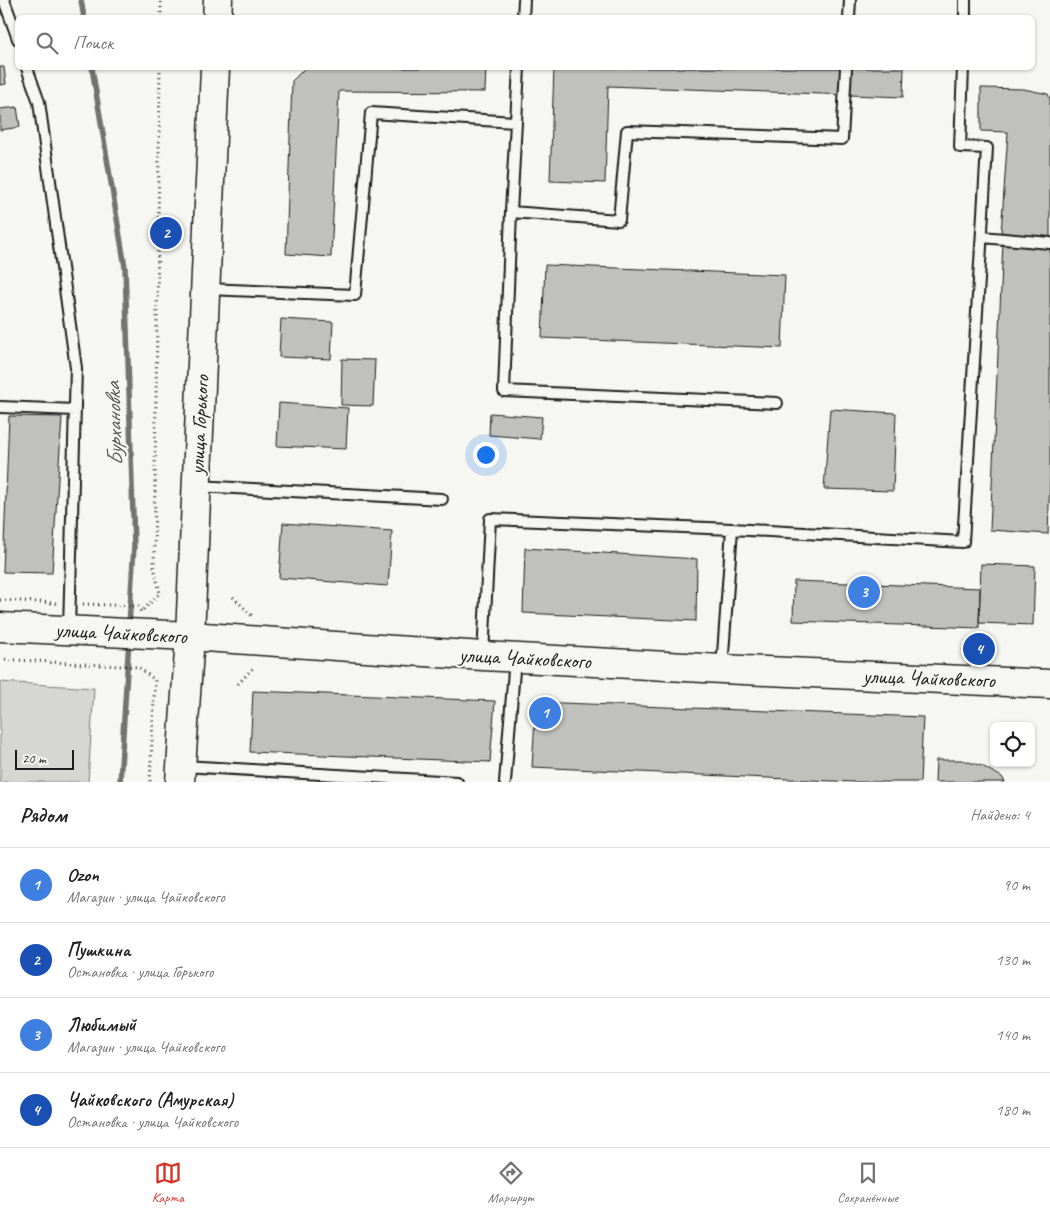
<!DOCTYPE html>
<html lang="ru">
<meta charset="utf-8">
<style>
:root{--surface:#fff;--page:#f6f6f6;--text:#202124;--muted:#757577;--line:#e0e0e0;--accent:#d93025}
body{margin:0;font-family:Caveat,sans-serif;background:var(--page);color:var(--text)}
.controls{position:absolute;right:15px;bottom:15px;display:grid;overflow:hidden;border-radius:8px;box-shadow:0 1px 4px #0004}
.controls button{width:45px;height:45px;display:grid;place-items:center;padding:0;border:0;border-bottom:1px solid var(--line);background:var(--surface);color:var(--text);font:25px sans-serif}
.scale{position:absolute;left:15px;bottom:12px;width:59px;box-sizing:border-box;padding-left:5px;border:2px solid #1c1c1c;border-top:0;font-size:14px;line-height:18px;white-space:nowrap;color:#1c1c1c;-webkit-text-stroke:4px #f6f6f2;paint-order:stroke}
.you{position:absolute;left:485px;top:454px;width:18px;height:18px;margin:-12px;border:4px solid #fff;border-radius:50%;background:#1a73e8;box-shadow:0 0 0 8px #1a73e833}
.badge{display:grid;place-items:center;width:32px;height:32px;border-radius:50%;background:var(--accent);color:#fff;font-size:16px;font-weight:700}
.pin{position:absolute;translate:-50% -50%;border:2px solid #fff;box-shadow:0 1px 5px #0006}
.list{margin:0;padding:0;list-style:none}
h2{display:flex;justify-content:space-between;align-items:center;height:65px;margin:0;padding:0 20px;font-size:21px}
h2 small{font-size:16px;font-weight:400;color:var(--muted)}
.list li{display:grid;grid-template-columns:32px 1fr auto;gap:15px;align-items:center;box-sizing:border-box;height:75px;padding:0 20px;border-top:1px solid var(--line)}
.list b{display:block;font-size:19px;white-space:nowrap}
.list p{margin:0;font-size:16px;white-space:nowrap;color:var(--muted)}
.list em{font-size:16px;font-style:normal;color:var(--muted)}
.icon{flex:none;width:28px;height:28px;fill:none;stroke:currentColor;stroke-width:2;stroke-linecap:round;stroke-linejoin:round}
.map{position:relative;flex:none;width:1050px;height:782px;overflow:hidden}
.search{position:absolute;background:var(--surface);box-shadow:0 1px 4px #0004;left:15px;right:15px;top:15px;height:55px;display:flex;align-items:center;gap:12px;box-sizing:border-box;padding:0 18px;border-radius:8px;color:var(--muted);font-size:19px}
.sheet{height:365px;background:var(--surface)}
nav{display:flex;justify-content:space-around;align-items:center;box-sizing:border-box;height:70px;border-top:1px solid var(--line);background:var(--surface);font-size:14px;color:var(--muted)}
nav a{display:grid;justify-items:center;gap:2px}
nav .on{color:var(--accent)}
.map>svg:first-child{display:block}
.green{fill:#d6d6d2;stroke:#797977}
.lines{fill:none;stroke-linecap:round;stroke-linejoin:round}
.stream{stroke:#727271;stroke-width:5.5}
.building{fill:#c0c0bd;stroke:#1c1c1c}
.lane-casing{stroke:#1c1c1c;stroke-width:14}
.secondary-casing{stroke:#1c1c1c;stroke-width:31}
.primary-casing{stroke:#1c1c1c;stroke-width:31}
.path{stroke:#1c1c1c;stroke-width:3;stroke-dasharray:1 4;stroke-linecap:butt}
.lane{stroke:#f6f6f2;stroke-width:10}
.secondary{stroke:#f6f6f2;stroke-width:28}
.primary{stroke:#f6f6f2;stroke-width:28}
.labels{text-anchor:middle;stroke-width:4;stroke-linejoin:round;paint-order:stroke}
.street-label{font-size:21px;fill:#1c1c1c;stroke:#f6f6f2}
.water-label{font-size:22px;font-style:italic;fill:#565654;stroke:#f6f6f2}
</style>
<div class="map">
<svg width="1050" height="782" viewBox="0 0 1050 782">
<rect width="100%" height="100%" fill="#f6f6f2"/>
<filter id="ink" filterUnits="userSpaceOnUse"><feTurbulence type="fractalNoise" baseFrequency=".02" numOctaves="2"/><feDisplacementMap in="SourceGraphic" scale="10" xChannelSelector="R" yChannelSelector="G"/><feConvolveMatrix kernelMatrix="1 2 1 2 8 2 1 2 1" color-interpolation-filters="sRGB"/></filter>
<g filter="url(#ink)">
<!-- green -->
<path class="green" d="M0 682 94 688 88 782H0Z"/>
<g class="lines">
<!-- stream -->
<path class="stream" d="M81 0 84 18
M92 68 125 267 134 546 129 625
M120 782 129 639"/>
</g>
<!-- building -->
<path class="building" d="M0 67H4L6 84 0 85Z
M305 68H486L485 92 339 91 331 257 286 254 292 81Z
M554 68H904L903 97 608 86 605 183 550 181Z
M981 88 1024 89 1048 94 1050 99V242L1001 234 1008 132 981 131Z
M17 107 20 127 0 130V109Z
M1003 242 1050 248V477L1048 534 990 530Z
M545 265 785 275 782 348 542 338Z
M281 319 333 322 331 359 279 357Z
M342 359 375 360 373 406 341 405Z
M279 403 348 408 346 449 277 446Z
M830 409 896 413 893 491 824 489Z
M490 413 542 417 540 439 489 435Z
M9 416 62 417 52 573 3 572Z
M283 523 392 531 388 586 279 578Z
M525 548 697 559 696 621 523 613Z
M981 564 1035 566 1033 625 979 623Z
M794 581 980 588 979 628 793 621Z
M253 691 495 701 490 762 250 752Z
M536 702 923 717 920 782H853L532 767Z
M936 760H962L982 766 1002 777 1005 782H935Z"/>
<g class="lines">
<!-- lane casing -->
<g class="lane-casing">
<path id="lane" d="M4 0 18 39
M523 18 524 0
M849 18 850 0
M965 18V0
M27 68 39 102 76 368 69 629
M519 68 511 212 504 391 777 403
M511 212 619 220 627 131 842 139 846 68
M982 237 1050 243
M206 289 355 295 371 113 515 122
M0 407 75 410
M197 486 442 499
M483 655 490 519 732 529
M722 668 732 529 963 542 987 148 960 147 963 68
M183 766 457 782
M505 782 515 658"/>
</g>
<!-- secondary casing -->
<g class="secondary-casing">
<path id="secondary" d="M0 627 190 636 483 656 722 669 1050 684"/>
</g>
<!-- primary casing -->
<g class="primary-casing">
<path id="primary" d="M217 18 218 0
M180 782 190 636 215 68"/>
</g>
<!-- path -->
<path class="path" d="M161 18V0
M159 220 166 222 165 244 160 248
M233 597 253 617
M0 600 57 603
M83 604 138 606 141 612 160 593 154 567 160 68
M0 659 138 667 155 680 150 782
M238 684 254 667"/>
<!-- lane -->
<use href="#lane" class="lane"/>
<!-- secondary -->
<use href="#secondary" class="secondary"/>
<!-- primary -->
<use href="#primary" class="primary"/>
</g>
</g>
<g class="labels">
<!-- street labels -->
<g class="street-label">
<text transform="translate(199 425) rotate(-87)" y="7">улица Горького</text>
<text transform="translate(121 633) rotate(3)" y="7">улица Чайковского</text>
<text transform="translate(525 658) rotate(3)" y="7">улица Чайковского</text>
<text transform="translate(929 678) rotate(2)" y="7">улица Чайковского</text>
</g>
<!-- water labels -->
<g class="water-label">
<text transform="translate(113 424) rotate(-92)" y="8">Бурхановка</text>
</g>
</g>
</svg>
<div class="controls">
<button><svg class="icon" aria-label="locate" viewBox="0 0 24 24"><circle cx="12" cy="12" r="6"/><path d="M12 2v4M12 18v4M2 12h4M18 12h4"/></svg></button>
</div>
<div class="scale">20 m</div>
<div class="you"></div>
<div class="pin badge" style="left:545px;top:713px;background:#3f7fe0">1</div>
<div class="pin badge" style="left:166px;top:233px;background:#1a4fb4">2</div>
<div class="pin badge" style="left:864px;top:592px;background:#3f7fe0">3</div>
<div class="pin badge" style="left:979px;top:649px;background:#1a4fb4">4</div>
<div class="search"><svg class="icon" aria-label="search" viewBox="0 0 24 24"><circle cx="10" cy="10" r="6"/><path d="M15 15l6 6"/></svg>Поиск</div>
</div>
<section class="sheet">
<h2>Рядом<small>Найдено: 4</small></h2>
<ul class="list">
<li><span class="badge" style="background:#3f7fe0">1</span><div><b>Ozon</b><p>Магазин · улица Чайковского</p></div><em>90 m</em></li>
<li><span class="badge" style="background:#1a4fb4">2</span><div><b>Пушкина</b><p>Остановка · улица Горького</p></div><em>130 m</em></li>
<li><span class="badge" style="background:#3f7fe0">3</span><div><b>Любимый</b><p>Магазин · улица Чайковского</p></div><em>140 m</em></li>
<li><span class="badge" style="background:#1a4fb4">4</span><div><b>Чайковского (Амурская)</b><p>Остановка · улица Чайковского</p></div><em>180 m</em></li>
</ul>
</section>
<nav>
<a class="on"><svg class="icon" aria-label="map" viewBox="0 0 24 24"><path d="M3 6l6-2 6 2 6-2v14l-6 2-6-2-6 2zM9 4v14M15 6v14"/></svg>Карта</a>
<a><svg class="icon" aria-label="directions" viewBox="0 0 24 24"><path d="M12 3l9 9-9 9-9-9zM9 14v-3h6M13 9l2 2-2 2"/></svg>Маршрут</a>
<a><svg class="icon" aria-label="saved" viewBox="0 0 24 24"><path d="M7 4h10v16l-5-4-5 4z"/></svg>Сохранённые</a>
</nav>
